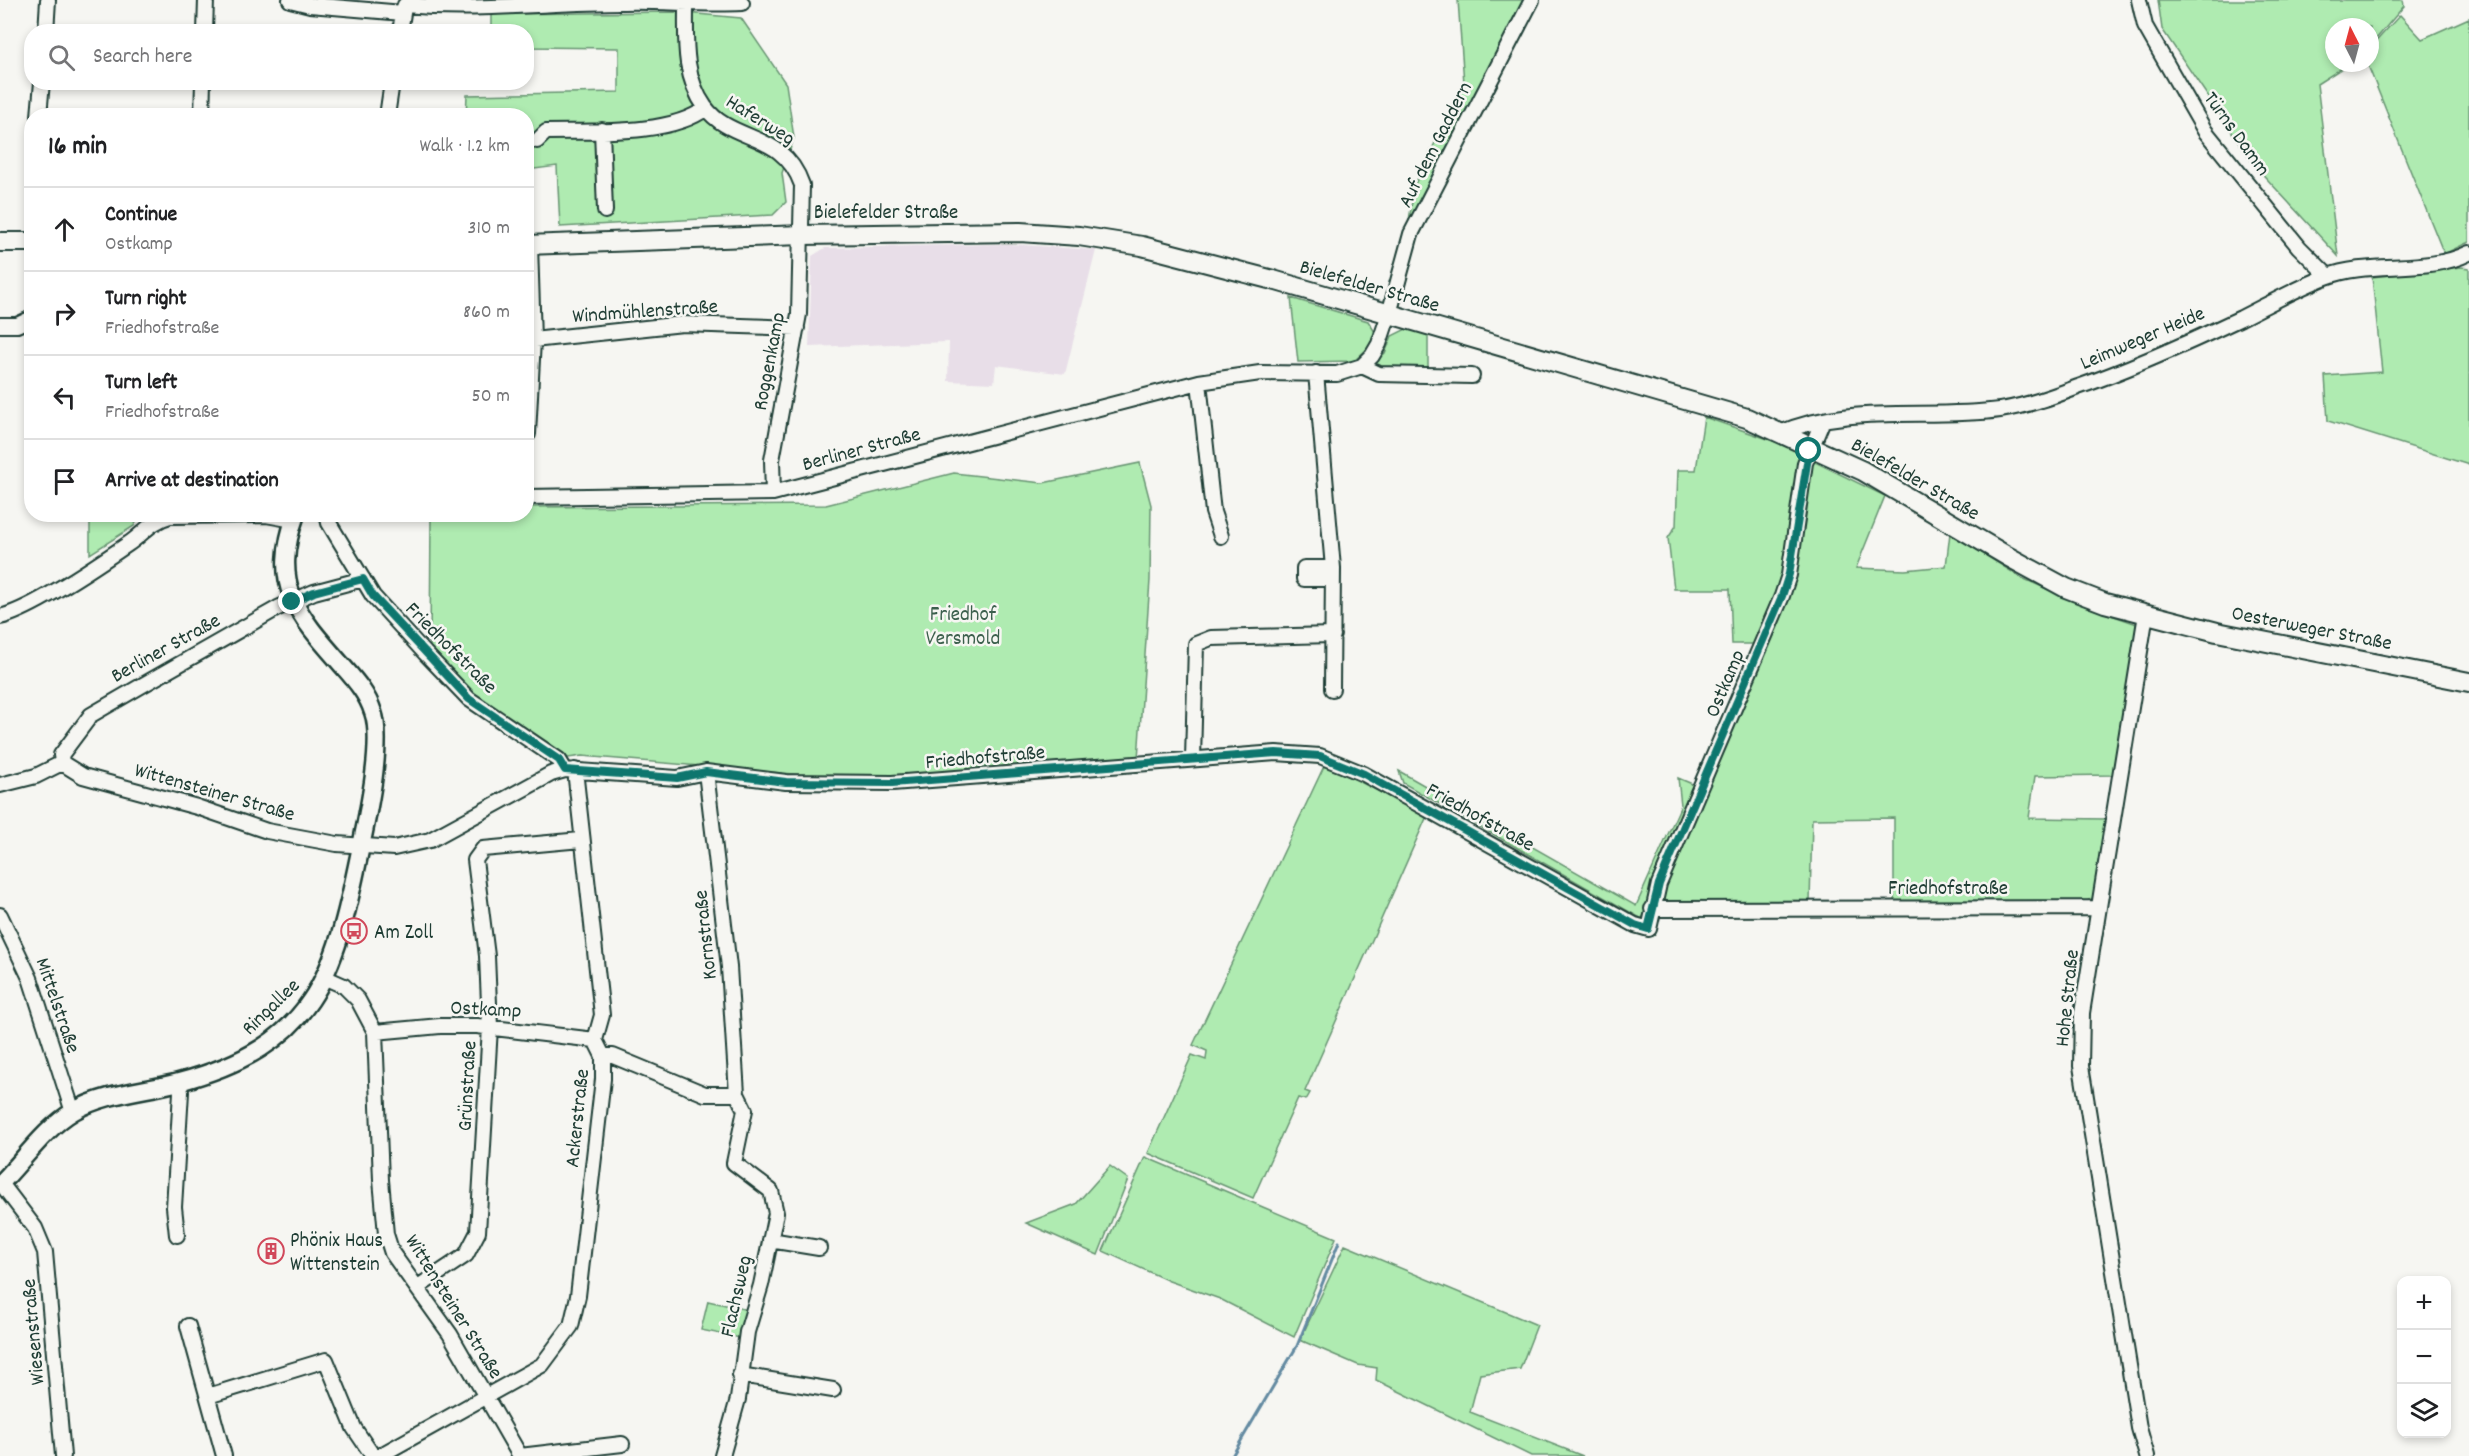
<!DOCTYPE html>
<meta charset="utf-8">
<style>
:root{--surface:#fff;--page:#f6f6f6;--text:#202124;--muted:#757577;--line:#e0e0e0}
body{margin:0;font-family:Dekko,sans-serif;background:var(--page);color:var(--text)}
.controls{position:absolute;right:18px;bottom:18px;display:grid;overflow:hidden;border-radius:12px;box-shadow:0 3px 9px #0003}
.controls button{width:54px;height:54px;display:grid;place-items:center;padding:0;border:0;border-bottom:2px solid var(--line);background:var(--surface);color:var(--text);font:30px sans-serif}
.compass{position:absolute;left:2325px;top:18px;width:54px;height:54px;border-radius:50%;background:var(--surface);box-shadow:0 3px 9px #0003;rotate:354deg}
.stop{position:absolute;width:18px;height:18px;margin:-14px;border:4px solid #0f766e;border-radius:50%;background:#fff}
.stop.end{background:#0f766e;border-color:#fff;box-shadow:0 2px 6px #0008}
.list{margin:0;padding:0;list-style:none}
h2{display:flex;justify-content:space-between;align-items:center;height:78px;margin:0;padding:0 24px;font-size:26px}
h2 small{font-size:20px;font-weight:400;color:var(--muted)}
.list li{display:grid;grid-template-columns:39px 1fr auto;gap:18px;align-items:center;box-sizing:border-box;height:84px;padding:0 24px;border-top:2px solid var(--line)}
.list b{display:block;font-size:22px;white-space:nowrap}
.list p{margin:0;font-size:20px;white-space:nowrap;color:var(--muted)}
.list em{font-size:20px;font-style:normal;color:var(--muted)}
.icon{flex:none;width:33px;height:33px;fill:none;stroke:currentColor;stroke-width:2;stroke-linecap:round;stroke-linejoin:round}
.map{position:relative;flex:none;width:2469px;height:1456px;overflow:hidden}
.search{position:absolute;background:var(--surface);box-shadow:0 3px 9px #0003;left:24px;top:24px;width:510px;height:66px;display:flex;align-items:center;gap:15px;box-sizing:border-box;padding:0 21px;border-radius:24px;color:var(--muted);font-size:22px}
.panel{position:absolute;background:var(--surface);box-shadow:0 3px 9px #0003;left:24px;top:108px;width:510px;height:414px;border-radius:24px}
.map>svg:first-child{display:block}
.built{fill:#e8dee8}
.green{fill:#afebb1;stroke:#679472;stroke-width:1.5}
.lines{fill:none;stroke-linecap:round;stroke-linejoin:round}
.stream{stroke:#638aa1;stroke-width:3}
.minor-casing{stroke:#1f3d34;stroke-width:18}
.tertiary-casing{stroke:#1f3d34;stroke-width:21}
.secondary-casing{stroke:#1f3d34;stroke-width:22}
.minor{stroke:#f6f6f2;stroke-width:14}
.tertiary{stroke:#f6f6f2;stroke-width:16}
.secondary{stroke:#f6f6f2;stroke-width:18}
.route{stroke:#0f766e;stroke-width:8}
.labels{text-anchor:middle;stroke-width:5;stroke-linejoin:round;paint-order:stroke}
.street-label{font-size:21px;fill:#1f3d34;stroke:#f6f6f2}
.park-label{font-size:21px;fill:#3c604d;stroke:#f6f6f2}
.poi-label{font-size:21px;fill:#1f3d34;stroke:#f6f6f2;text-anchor:start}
</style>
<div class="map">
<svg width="2469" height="1456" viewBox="0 0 2469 1456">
<rect width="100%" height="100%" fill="#f6f6f2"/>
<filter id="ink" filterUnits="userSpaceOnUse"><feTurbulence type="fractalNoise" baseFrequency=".0167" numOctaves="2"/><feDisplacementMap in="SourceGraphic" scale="12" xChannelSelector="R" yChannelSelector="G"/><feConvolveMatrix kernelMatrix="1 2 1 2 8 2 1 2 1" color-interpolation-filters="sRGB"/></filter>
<g filter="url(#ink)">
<!-- built -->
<path class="built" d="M1008 244 1096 250 1065 374 996 365 994 383 948 381 949 342 809 347 812 256 825 248Z"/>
<!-- green -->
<path class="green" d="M1458 0H1526L1408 226 1415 184 1464 83Z
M2158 0H2403L2404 6 2370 46V27H2334V63H2350L2317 84 2338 256 2255 166 2162 29Z
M675 12 741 18 786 84 794 138 782 173 786 202 773 215 560 227 557 166 527 170 526 116H466L467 95 619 92V48L527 47 526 32 491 31V14Z
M2400 15 2422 39 2469 18V242L2444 254 2367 63H2370V48Z
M2461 267 2469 268V465L2328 421 2325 376 2382 372 2372 277Z
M1291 298 1368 321 1375 332 1369 347 1354 361 1298 362Z
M1406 329 1428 333V370L1381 369 1376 361 1385 353 1392 336Z
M1704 417 1794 448 1801 455 1785 570 1759 644H1732L1730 589H1674L1668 538 1676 526 1678 470H1696Z
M1811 460 1885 496 1856 568 1905 570 1946 566 1950 533 2022 578 2088 607 2137 624 2113 775 2035 776 2029 818 2107 819 2093 898 2083 903 1894 904V818L1812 819 1810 903 1666 904 1661 894 1782 616 1795 571Z
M1140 463 1151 505 1150 580 1138 759 956 775 842 778 582 756 568 758 484 704 430 653 431 515 526 514 527 507 826 505 954 473 1043 483Z
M90 515H130L137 521 134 526 90 554Z
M1325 764 1427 816 1305 1091 1310 1093 1306 1100 1298 1098 1253 1198 1148 1153 1192 1055 1206 1060 1207 1051 1193 1045Z
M1399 771 1636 906 1681 805 1678 778 1697 786 1642 919 1403 783Z
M1145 1157 1336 1238 1294 1337 1220 1299 1169 1281 1103 1251Z
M1110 1166 1128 1179 1098 1255 1026 1223 1076 1204Z
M1345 1245 1537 1325 1520 1369 1480 1374 1470 1412 1583 1456H1531L1376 1380 1377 1368 1358 1365 1300 1340Z
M708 1301 748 1310 740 1338 701 1330Z"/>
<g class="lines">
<!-- stream -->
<path class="stream" d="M1232 1456 1297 1346 1339 1242"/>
<!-- minor casing -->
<g class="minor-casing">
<path id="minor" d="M290 0 310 5 403 13
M2139 0 2145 26 2205 131 2299 247 2328 276
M405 5C477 12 551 2 623 2 663 1 702 5 742 3
M686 5C686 40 683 76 705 107 732 144 783 130 802 185L799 314 772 460 773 493
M46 32 48 0
M205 32 206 0
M400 32 404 7
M39 116 42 82
M202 116 203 82
M387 116 392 82
M602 130 605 211
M537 141 546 132C591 131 671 136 706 108
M0 325H17L32 318
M533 340 683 324 797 328
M1362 366 1379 374 1472 376
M1316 373 1333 568 1332 689
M1199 382 1213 512 1221 536
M1780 433C1851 403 1926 420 2000 410 2027 406 2052 397 2078 387 2133 368 2188 343 2241 318 2269 304 2297 288 2326 277 2368 260 2428 274 2469 253
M528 434 533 340 530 245
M526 497 773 493 1199 382 1260 373 1337 374 1362 366 1372 356 1379 344 1389 314 1411 234 1532 0
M327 514 329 523 373 596 425 653 469 699 559 760 565 770
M1333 568H1304V579H1333
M2146 614 2082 1013 2081 1066 2139 1428 2147 1456
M0 617C31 610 99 564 128 544 143 534 151 521 170 516L266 515 294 520
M1193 759 1196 644 1211 638 1333 635
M62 763 83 776 197 807 267 831 337 844 394 848 430 840 551 774 565 770 677 778 706 772 786 782 892 783 1276 753 1320 756 1364 774 1635 925 1649 929 1659 884 1782 596 1789 575 1805 463 1823 420
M62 763 61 755 91 715 141 686 278 608 314 592 363 579
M706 772 729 967 737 1094
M0 785 36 776 62 763
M1652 909 2099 908
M0 915 30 978 73 1112
M326 978 344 986 358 1000 375 1032 381 1180 386 1234 392 1253 450 1334 520 1456 622 1444
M375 1032 440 1026H477L595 1040
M603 1056H613L705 1094H737L745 1110 734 1163 771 1191 776 1213 761 1285 747 1332 738 1399 722 1456
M0 1182 35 1228 45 1252 63 1456
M177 1235 174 1207 181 1092 179 1082
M770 1240 819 1248
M418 1287 466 1255 478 1232 490 1027 487 956 475 860 483 849 581 840
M188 1326 224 1456
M740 1375 833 1390
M208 1396 326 1360 354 1428 373 1456
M379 1456 542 1365 571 1326 578 1296 603 1079V1056L595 1040 602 1015 575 770"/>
</g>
<!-- tertiary casing -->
<g class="tertiary-casing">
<path id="tertiary" d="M0 1184C23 1161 45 1128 74 1111 105 1093 145 1091 179 1082 315 1045 334 978 360 851 367 818 384 742 373 712 367 693 354 679 341 664 296 613 271 585 296 514"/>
</g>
<!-- secondary casing -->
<g class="secondary-casing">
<path id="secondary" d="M0 242H32
M526 245 802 235 1020 232 1079 236 1142 246 1273 280 1747 418 1863 471 2007 556 2066 588 2105 603 2217 632 2469 682"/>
</g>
<!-- minor -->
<use href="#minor" class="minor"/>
<!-- tertiary -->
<use href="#tertiary" class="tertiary"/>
<!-- secondary -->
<use href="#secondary" class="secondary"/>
</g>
</g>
<g class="lines" filter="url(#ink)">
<!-- route -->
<path class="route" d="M292 602 314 592 363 579 373 596 469 699 559 760 565 770 677 778 706 772 786 782 892 783 1276 753 1320 756 1364 774 1635 925 1648 929 1659 884 1782 596 1789 574 1809 451"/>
</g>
<!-- icons -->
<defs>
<g id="bus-ring" transform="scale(1.35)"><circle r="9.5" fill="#f6f6f2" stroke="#d1495b" stroke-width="1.5"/><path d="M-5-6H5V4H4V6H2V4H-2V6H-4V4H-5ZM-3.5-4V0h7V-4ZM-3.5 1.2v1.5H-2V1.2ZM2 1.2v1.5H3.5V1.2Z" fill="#d1495b"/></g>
<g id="building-ring" transform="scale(1.35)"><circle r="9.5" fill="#f6f6f2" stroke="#d1495b" stroke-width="1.5"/><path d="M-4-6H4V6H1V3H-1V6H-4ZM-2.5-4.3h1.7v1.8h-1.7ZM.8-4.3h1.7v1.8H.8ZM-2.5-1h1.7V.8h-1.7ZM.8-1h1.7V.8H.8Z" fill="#d1495b"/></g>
</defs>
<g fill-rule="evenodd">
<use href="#bus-ring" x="354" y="931"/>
<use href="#building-ring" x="271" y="1251"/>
</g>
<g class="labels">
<!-- street labels -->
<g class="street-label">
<text transform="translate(761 119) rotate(32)" y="7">Haferweg</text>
<text transform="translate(2238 133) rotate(54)" y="7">Türns Damm</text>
<text transform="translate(1434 144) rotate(-63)" y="7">Auf dem Gaddern</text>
<text x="886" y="218">Bielefelder Straße</text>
<text transform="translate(1370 285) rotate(16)" y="7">Bielefelder Straße</text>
<text transform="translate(645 310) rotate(-4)" y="7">Windmühlenstraße</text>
<text transform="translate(2142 337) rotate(-23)" y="7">Leimweger Heide</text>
<text transform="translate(768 361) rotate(-79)" y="7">Roggenkamp</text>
<text transform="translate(861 448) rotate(-15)" y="7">Berliner Straße</text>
<text transform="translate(1916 478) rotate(30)" y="7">Bielefelder Straße</text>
<text transform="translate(2312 627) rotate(11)" y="7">Oesterweger Straße</text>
<text transform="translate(165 647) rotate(-29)" y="7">Berliner Straße</text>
<text transform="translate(452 647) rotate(45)" y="7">Friedhofstraße</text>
<text transform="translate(1724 683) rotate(-67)" y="7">Ostkamp</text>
<text transform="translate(985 756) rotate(-5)" y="7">Friedhofstraße</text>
<text transform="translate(215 791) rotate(16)" y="7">Wittensteiner Straße</text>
<text transform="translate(1481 816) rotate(29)" y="7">Friedhofstraße</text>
<text x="1948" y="894">Friedhofstraße</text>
<text transform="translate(704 935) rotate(-96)" y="7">Kornstraße</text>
<text transform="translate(2066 998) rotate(-84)" y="7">Hohe Straße</text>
<text transform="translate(59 1005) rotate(71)" y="7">Mittelstraße</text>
<text transform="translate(270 1006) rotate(-44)" y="7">Ringallee</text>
<text transform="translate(486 1008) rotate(3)" y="7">Ostkamp</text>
<text transform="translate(466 1086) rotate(-87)" y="7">Grünstraße</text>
<text transform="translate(576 1118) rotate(-84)" y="7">Ackerstraße</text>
<text transform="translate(735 1296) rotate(-77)" y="7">Flachsweg</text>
<text transform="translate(455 1306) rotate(58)" y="7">Wittensteiner Straße</text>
<text transform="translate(32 1332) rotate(-95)" y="7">Wiesenstraße</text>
</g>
<!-- park labels -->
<g class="park-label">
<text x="963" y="620">Friedhof<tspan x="963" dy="24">Versmold</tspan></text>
</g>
<!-- poi labels -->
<g class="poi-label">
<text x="374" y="938">Am Zoll</text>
<text x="290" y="1246">Phönix Haus<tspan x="290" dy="24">Wittenstein</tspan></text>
</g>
</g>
</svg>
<div class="controls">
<button>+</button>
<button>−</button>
<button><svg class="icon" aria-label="layers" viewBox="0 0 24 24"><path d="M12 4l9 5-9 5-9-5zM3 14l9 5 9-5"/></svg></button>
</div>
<svg class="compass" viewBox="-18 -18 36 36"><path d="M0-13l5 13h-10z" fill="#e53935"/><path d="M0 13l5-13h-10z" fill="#757577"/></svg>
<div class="stop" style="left:1809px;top:451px"></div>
<div class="stop end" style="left:292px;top:602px"></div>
<div class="search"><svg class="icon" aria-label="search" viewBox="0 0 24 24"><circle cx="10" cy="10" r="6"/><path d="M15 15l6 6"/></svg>Search here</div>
<section class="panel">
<h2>16 min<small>Walk · 1.2 km</small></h2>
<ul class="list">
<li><svg class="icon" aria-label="ahead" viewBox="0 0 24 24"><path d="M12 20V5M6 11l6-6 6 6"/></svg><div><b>Continue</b><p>Ostkamp</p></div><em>310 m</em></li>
<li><svg class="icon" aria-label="right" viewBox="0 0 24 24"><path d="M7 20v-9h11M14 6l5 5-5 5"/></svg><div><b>Turn right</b><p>Friedhofstraße</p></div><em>860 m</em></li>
<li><svg class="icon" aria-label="left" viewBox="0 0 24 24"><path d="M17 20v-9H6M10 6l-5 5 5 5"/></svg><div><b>Turn left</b><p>Friedhofstraße</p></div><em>50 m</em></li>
<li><svg class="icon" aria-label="arrive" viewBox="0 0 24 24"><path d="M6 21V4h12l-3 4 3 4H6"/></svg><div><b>Arrive at destination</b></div></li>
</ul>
</section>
</div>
